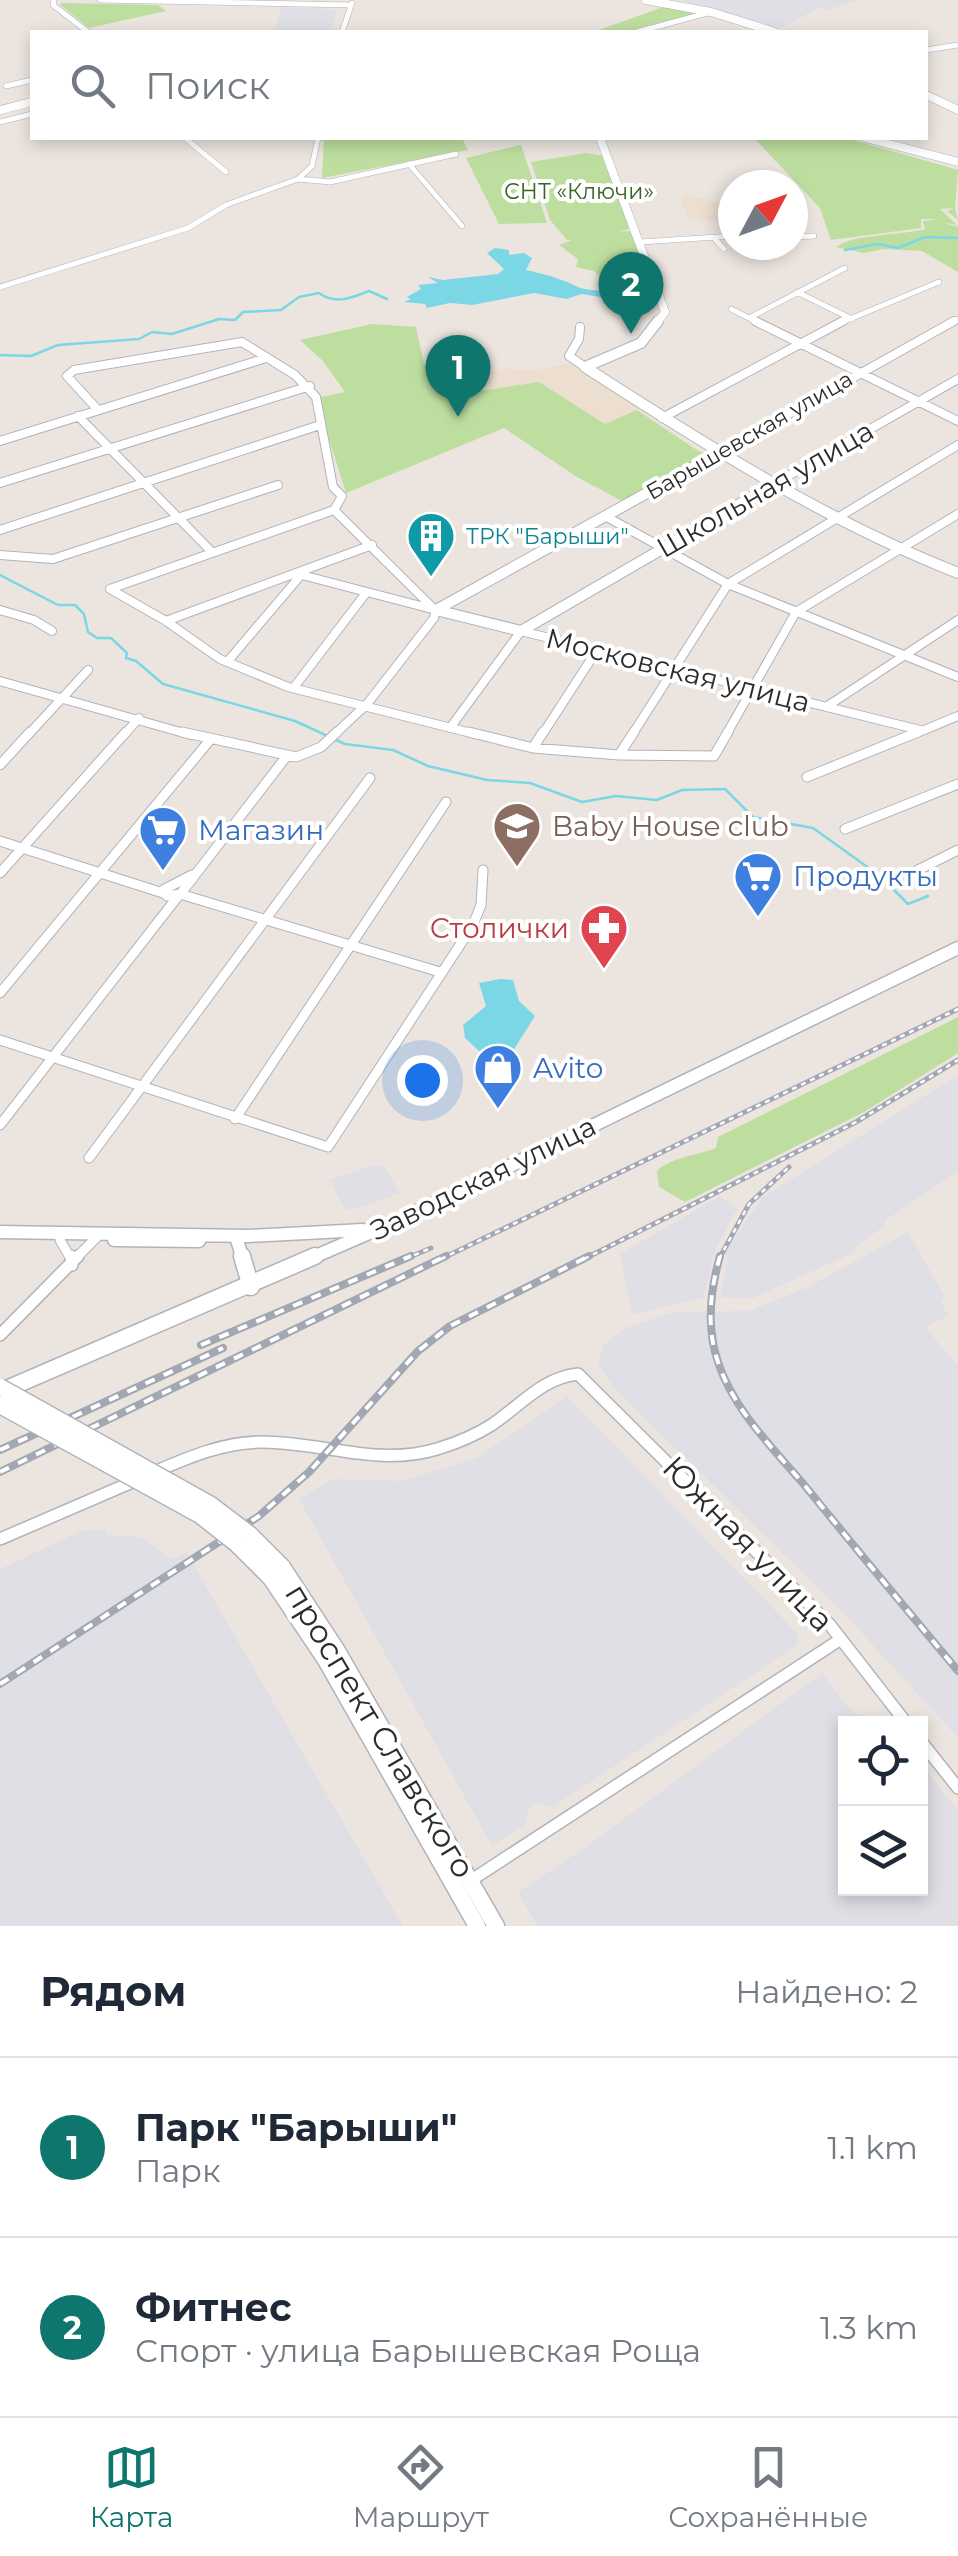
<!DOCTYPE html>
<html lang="ru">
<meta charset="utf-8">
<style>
:root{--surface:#fff;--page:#f2f2f3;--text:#1f2937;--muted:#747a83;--line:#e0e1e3;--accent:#0f766e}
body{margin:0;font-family:Montserrat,sans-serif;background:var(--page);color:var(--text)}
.controls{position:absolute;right:30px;bottom:30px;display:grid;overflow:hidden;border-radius:0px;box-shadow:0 5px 15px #0003}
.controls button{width:90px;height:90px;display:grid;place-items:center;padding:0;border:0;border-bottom:2px solid var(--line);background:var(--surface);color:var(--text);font:50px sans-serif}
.compass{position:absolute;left:718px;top:170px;width:90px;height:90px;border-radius:50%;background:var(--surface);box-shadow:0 5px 15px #0003;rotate:49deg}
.you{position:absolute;left:422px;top:1080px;width:35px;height:35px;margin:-25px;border:8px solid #fff;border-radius:50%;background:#1a73e8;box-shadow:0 0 0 15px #1a73e833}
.badge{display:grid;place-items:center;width:65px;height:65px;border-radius:50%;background:var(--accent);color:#fff;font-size:32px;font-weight:700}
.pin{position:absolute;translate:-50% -82px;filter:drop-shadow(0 2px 5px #0008)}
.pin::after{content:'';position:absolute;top:52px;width:35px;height:30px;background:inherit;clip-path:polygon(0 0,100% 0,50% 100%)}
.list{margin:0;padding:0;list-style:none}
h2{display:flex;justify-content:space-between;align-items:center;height:130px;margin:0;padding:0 40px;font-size:42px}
h2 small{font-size:32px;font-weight:400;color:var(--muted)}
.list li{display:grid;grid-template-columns:65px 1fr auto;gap:30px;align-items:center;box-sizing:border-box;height:180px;padding:0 40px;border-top:2px solid var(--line)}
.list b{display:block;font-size:38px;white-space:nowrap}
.list p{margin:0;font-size:32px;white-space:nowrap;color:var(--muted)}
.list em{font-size:32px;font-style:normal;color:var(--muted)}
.icon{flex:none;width:55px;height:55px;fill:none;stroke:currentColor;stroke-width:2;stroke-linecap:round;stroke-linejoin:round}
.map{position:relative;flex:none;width:958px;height:1926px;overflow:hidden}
.search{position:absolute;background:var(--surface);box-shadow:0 5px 15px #0003;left:30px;right:30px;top:30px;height:110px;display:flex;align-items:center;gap:25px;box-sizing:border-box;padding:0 35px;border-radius:0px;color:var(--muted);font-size:38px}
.sheet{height:490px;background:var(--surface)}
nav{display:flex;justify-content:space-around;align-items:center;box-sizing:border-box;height:140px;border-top:2px solid var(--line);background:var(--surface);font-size:28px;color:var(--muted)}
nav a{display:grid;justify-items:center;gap:5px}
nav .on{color:var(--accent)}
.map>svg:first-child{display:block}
.industrial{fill:#e0dfe5}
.education{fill:#ecdfd0}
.green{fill:#bedea0}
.water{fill:#7bd7e5}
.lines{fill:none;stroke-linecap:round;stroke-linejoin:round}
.stream{stroke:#7bd7e5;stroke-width:2.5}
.street-far3-casing{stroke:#b0b3bb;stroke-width:6}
.street-far2-casing{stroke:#b0b3bb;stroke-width:10}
.street-far1-casing{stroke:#b0b3bb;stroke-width:11}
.street-casing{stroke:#b0b3bb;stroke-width:14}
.secondary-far3-casing{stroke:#b0b3bb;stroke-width:9}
.secondary-far2-casing{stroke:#b0b3bb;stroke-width:12}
.secondary-far1-casing{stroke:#b0b3bb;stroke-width:15}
.secondary-casing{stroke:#b0b3bb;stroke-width:19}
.street-far3{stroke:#fff;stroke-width:5}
.street-far2{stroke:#fff;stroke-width:8}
.street-far1{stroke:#fff;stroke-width:9}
.street{stroke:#fff;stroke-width:11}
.secondary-far3{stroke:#fff;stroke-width:8}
.secondary-far2{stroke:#fff;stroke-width:10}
.secondary-far1{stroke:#fff;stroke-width:12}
.secondary{stroke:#fff;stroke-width:16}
.rail-far1-casing{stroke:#a2a7b4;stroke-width:5}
.rail-casing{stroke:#a2a7b4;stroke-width:8}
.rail-far1{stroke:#fff;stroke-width:2.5;stroke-dasharray:5;stroke-linecap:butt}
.rail{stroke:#fff;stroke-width:4;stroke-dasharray:10;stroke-linecap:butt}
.secondary-bridge-casing{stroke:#b0b3bb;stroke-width:19;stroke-linecap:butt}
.secondary-bridge{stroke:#fff;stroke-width:16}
.labels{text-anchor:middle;stroke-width:8;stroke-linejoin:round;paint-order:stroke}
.far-park-label{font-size:22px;fill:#386421;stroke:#fff}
.far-street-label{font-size:22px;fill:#2c2c2c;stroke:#fff}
.far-culture-label{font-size:22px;fill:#0d838f;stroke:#fff;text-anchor:start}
.street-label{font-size:28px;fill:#2c2c2c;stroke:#fff}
.education-label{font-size:28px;fill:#785e54;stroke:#fff;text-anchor:start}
.shop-label{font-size:28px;fill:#366cbe;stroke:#fff;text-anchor:start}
.health-label{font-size:28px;fill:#be3a42;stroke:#fff;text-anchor:end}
.near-street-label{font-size:32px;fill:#2c2c2c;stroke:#fff}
</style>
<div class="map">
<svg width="958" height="1926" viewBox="0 0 958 1926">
<rect width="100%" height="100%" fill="#ece5df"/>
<!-- industrial -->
<path class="industrial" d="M681 0H856L828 10 818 8 776 31Z
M281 8 332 9 337 12 331 32H274Z
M958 1075V1171L886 1220 883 1227 855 1247 853 1253 753 1298 720 1297 728 1257 724 1253 763 1197Z
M373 1165 385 1167 400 1193 356 1209H345L329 1180Z
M720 1196 737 1209 715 1251 704 1298 632 1314 620 1254Z
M908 1232 945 1297 941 1301 948 1316 925 1327 958 1366V1738L847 1617 615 1389 598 1364 604 1345 625 1328 673 1312 749 1311 808 1287Z
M567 1396 798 1634 797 1645 553 1807 536 1803 528 1808 526 1824 492 1846 299 1499 333 1479 401 1481 477 1458Z
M105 1530 107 1535 141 1537 172 1559 187 1553 403 1926H0V1569L81 1531Z
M822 1673 852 1712 888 1723 846 1724V1888H920L921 1764 958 1811V1926H537L518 1892 583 1849Z"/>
<!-- education -->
<path class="education" d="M686 195 733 206V222L689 220 680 200Z
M572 362 641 409 605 424 539 382 467 393 454 370 471 367 498 372 505 371 503 367 507 366 512 370 543 369Z"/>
<!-- green -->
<path class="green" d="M61 3 158 5 166 11 89 28 60 5Z
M669 5 702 12 630 32H593Z
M324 138H450L463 140 468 150 322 178Z
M754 138H847L958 170 955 209 958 220 947 211 954 208 940 209 957 225 942 222 958 227V272L922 251 884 249 864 253 836 247C855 233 900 236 925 229L923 221 938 219H921V228L831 240 820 208Z
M521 145 547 223 499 224 466 158Z
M586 153 605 156 631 228 620 232 631 231 652 283 600 278 594 271 576 267 578 259 559 245 572 240H567L550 220 531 162Z
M372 324 416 327 424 364 474 360 480 368 455 370 468 393 539 382 605 424 637 410 700 452 713 455 624 502 577 477 504 428 346 493 316 398 345 392 323 361 300 340Z
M958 1017V1053L864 1112 685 1202 659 1187 657 1171C669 1158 698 1155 716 1148L718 1137Z"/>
<!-- water -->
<path class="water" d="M495 248 509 250V255L524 253 532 258 526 270C544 274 563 279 578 287 587 291 598 289 607 293L633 284 647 289 621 300 581 294 567 299 534 293 472 305 450 303 427 308 425 304 404 302 411 299 407 297 421 289 418 285 438 283 428 277 443 280 498 274 504 269 487 253Z
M501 979 513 980 519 1001 535 1016 511 1054 493 1064 465 1038 463 1025 486 1006 479 983Z"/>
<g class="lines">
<!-- stream -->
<path class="stream" d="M845 250 877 244 898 248 925 237 958 238
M0 355 31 356 58 345 139 339 152 332 172 334 219 319 235 320 243 312 281 310 299 297 319 293C335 305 352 298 369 291L387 299
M0 575 58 605H75L84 614 88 632 97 638H111L127 653 126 658 136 661 163 684 295 721 345 744 393 750 428 766 487 780 530 783 582 802 616 796 657 800 682 790 725 789 753 817 813 828 880 876 908 904 928 896"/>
<!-- street-far3 casing -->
<g class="street-far3-casing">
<path id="street-far3" d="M54 0 53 5 88 32
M100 0 351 5
M342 32 352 3
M637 32 711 12
M926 50 958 45
M6 86 32 80
M0 122 32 114
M185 138 226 172
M409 164 462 226
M298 179 330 182 456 154
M793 237 814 236
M714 238 724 249
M640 242 733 236
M0 287 188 228 226 205 298 179 312 166 318 138
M797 292 852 319
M731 309 761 324
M749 318 845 268
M838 324 939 282
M950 324 958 319"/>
</g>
<!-- street-far2 casing -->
<g class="street-far2-casing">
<path id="street-far2" d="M755 321 958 421
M580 327 579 339 569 356 585 367
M98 410 67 376 74 370 242 342 295 375 316 397 333 487 342 496 334 510
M78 416 212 552
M662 418 843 321
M0 441 263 359
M719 453 954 321
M0 483 310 386
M774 484 958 379
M334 510 435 610
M605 516 728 584 958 677
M0 530 320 425
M0 555 53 559 278 485
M298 574 436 610
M110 589 166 621 220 659 288 687 479 735
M110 589 334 510
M0 610 34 620 52 631
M166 621 372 545
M228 661 301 575
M0 681 191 735
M295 686 366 593
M826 707 958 620
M450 728 521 631 920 730
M28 735 88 670
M124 735 139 718
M334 735 367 704 434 618 436 610
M542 735 597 650
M632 735 728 584 958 445
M726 735 796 612 958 514
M912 735 958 716"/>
</g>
<!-- street-far1 casing -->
<g class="street-far1-casing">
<path id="street-far1" d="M182 732 296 757 321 747 337 732
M469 732 533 748 619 755 634 732
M533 748 543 732
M619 755 714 756 728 732
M0 765 30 732
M807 777 918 732
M845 829 958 784
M0 841 163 893
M918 870 958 850
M0 873 126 732
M182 892 286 757
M180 894 440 972
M180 894 167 896 163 890 192 875
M0 993 210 740
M0 1040 328 1147 473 925 481 905 483 870
M235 1119 446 802
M0 1125 179 895
M89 1158 370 778
M60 1240 71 1259
M75 1259 100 1234"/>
</g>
<!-- street casing -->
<g class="street-casing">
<path id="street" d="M71 1256 72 1265
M0 1335 78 1256
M152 1473C187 1458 223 1442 262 1442 323 1442 377 1467 437 1449 457 1443 476 1435 493 1424 522 1404 542 1378 578 1374L830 1625 907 1724
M0 1539 137 1480
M920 1740 958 1788
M470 1881 841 1639"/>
</g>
<!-- secondary-far3 casing -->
<g class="secondary-far3-casing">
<path id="secondary-far3" d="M646 0 711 12 775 32
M926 95 958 110
M0 110 32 102
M600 138 665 312 656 324
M866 138 958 162"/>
</g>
<!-- secondary-far2 casing -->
<g class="secondary-far2-casing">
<path id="secondary-far2" d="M585 367C704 444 826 521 958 573
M585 367 641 343 658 321
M436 610 521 631 774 484
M436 610 719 453"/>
</g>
<!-- secondary-far1 casing -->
<g class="secondary-far1-casing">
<path id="secondary-far1" d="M0 1232 248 1236 363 1230
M236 1237 243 1259
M114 1240 199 1241
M309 1259 399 1220 958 948"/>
</g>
<!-- secondary casing -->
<g class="secondary-casing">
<path id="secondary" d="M242 1256 251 1287
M2 1391 315 1256
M249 1534 282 1567 337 1651 496 1926
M237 1544 271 1578 326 1660 477 1926"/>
</g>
<!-- street-far3 -->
<use href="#street-far3" class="street-far3"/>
<!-- street-far2 -->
<use href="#street-far2" class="street-far2"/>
<!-- street-far1 -->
<use href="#street-far1" class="street-far1"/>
<!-- street -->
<use href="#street" class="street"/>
<!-- secondary-far3 -->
<use href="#secondary-far3" class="secondary-far3"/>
<!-- secondary-far2 -->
<use href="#secondary-far2" class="secondary-far2"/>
<!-- secondary-far1 -->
<use href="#secondary-far1" class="secondary-far1"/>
<!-- secondary -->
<use href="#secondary" class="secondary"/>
<!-- rail-far1 casing -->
<g class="rail-far1-casing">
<path id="rail-far1" d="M405 1259 431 1248
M441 1259 958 1009
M584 1259 856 1122 958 1060
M719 1259 749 1204 789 1167"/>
</g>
<!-- rail casing -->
<g class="rail-casing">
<path id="rail" d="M720 1256C710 1291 706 1327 718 1362 734 1411 774 1449 806 1487 856 1549 907 1610 958 1671
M201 1345 411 1256
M0 1450 223 1348
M0 1472 446 1256
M0 1684 259 1516 309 1472 418 1351 450 1326 589 1256"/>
</g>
<!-- rail-far1 -->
<use href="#rail-far1" class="rail-far1"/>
<!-- rail -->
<use href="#rail" class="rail"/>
<!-- secondary-bridge casing -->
<g class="secondary-bridge-casing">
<path id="secondary-bridge" d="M0 1387 211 1505 249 1534
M0 1405 200 1515 237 1544"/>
</g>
<!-- secondary-bridge -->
<use href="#secondary-bridge" class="secondary-bridge"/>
</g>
<!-- icons -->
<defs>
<g id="building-pin" transform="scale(2.5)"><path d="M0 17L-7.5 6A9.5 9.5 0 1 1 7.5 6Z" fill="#0f9aa8" stroke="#fff"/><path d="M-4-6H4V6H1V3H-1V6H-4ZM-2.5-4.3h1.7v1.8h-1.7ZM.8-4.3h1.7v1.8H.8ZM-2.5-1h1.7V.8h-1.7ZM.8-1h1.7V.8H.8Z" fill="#fff"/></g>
<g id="school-pin" transform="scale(2.5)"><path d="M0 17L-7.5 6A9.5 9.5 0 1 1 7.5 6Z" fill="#8d6e63" stroke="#fff"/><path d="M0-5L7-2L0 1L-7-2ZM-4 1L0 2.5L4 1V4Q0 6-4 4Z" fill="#fff"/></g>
<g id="supermarket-pin" transform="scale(2.5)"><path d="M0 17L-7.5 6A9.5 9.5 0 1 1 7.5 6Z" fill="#3f7fe0" stroke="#fff"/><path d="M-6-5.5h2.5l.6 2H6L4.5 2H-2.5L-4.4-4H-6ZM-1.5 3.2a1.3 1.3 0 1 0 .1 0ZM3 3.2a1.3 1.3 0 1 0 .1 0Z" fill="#fff"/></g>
<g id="pharmacy-pin" transform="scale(2.5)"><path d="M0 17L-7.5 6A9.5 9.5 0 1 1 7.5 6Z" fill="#e0444e" stroke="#fff"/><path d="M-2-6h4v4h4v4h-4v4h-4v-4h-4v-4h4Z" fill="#fff"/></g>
<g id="shop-pin" transform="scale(2.5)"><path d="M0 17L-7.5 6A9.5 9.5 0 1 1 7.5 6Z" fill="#3f7fe0" stroke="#fff"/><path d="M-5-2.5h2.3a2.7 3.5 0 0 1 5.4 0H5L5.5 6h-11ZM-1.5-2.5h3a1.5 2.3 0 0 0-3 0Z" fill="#fff"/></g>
</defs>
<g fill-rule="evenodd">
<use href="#building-pin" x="431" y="536"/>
<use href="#school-pin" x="517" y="826"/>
<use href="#supermarket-pin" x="163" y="830"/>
<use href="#supermarket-pin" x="758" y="876"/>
<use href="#pharmacy-pin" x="604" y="928"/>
<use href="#shop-pin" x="498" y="1068"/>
</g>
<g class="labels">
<!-- far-park labels -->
<g class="far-park-label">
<text x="579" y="199">СНТ «Ключи»</text>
</g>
<!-- far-street labels -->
<g class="far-street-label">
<text transform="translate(749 435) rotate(-30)" y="8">Барышевская улица</text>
</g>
<!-- far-culture labels -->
<g class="far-culture-label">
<text x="466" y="544">ТРК "Барыши"</text>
</g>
<!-- street labels -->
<g class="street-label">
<text transform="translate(765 489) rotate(-30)" y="10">Школьная улица</text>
<text transform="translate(678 670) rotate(14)" y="10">Московская улица</text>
<text transform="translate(483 1178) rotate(-26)" y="10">Заводская улица</text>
</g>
<!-- education labels -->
<g class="education-label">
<text x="552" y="836">Baby House club</text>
</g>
<!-- shop labels -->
<g class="shop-label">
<text x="198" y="840">Магазин</text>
<text x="793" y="886">Продукты</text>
<text x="533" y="1078">Avito</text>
</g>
<!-- health labels -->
<g class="health-label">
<text x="569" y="938">Столички</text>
</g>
<!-- near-street labels -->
<g class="near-street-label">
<text transform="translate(748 1544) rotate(46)" y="11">Южная улица</text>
<text transform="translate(380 1731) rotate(59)" y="11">проспект Славского</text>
</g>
</g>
</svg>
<div class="controls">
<button><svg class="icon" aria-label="locate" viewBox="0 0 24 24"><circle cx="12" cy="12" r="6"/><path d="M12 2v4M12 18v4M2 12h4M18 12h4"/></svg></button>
<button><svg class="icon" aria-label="layers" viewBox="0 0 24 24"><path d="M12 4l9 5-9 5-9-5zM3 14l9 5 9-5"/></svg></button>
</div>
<svg class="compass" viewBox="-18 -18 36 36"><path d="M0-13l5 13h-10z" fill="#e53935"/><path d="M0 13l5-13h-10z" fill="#747a83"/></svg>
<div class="you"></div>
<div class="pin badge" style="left:458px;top:417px">1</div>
<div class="pin badge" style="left:631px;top:334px">2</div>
<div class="search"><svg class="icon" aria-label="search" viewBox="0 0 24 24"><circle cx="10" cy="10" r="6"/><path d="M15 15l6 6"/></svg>Поиск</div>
</div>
<section class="sheet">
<h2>Рядом<small>Найдено: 2</small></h2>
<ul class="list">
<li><span class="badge">1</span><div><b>Парк &quot;Барыши&quot;</b><p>Парк</p></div><em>1.1 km</em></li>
<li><span class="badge">2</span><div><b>Фитнес</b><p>Спорт · улица Барышевская Роща</p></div><em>1.3 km</em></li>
</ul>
</section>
<nav>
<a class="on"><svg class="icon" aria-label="map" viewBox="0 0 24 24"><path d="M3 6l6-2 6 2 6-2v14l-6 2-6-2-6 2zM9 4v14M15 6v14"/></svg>Карта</a>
<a><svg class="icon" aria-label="directions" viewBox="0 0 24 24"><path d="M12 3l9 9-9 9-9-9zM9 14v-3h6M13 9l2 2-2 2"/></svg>Маршрут</a>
<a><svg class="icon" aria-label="saved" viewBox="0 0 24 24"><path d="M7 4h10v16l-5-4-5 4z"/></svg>Сохранённые</a>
</nav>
